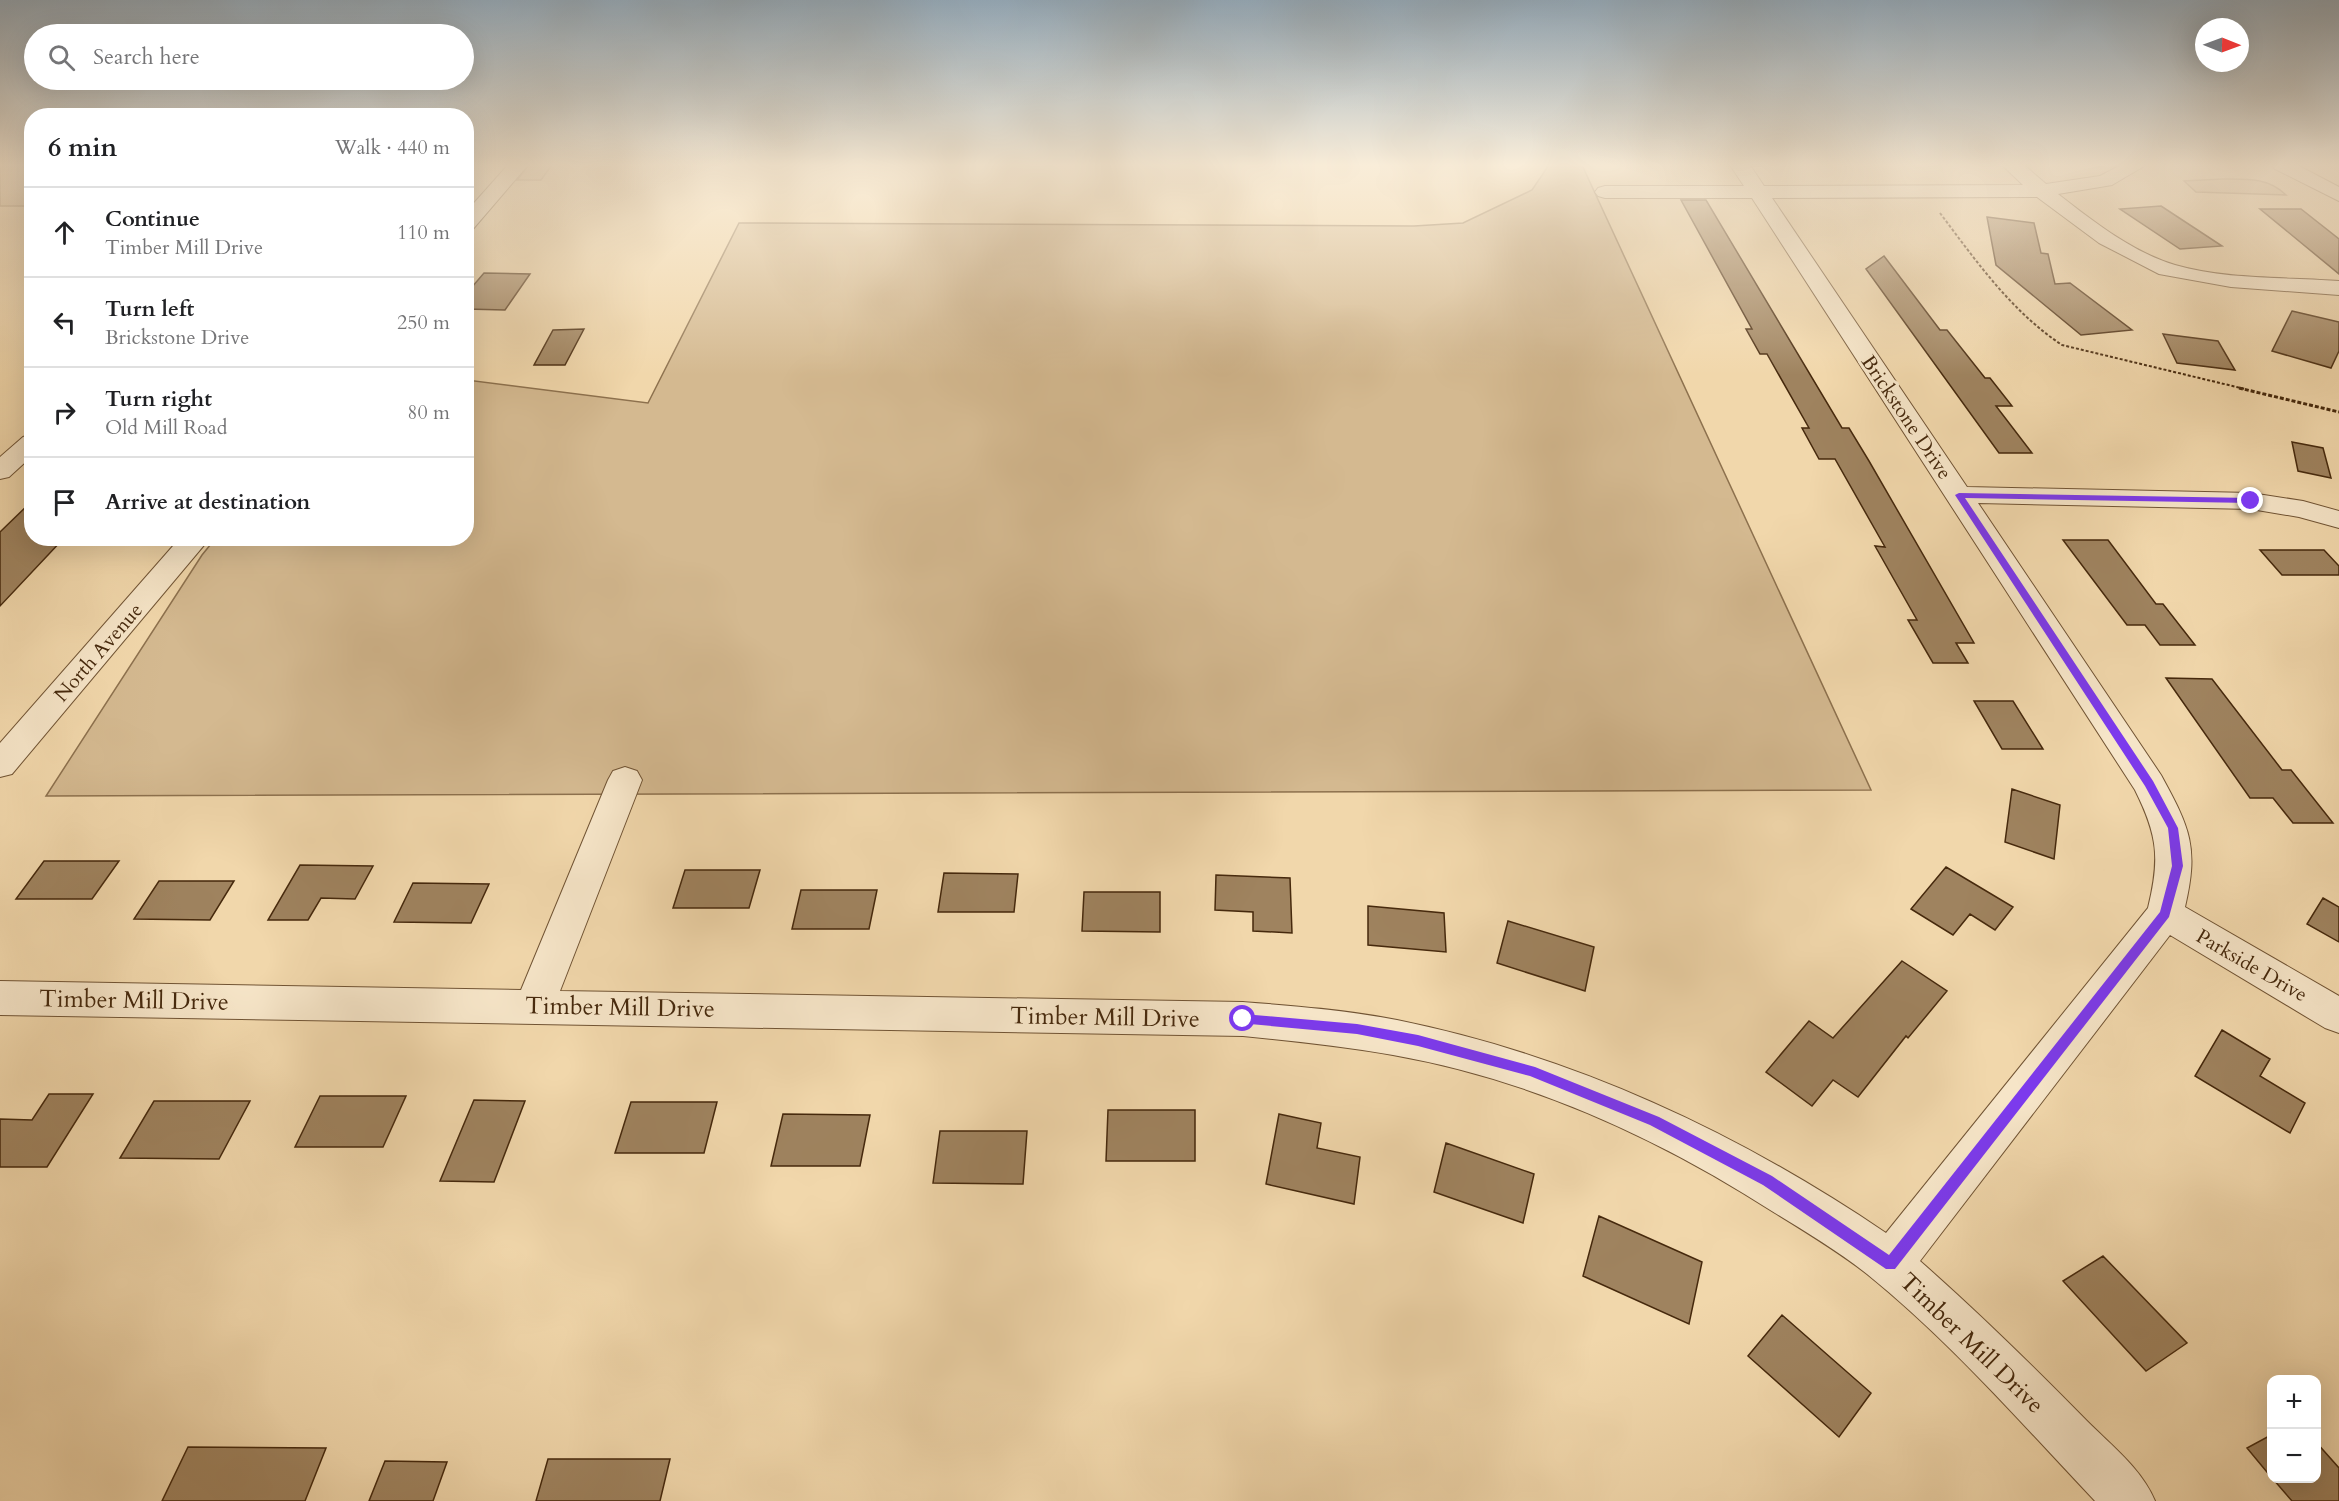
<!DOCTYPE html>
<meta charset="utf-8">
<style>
:root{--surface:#fff;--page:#f6f6f6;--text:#202124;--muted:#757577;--line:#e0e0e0}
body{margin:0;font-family:Cardo,serif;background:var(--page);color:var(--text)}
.controls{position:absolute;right:18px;bottom:18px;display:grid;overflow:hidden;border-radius:12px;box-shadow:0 6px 24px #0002}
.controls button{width:54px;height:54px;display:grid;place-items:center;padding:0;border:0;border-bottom:2px solid var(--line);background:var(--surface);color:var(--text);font:30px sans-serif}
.compass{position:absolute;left:2195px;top:18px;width:54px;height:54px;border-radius:50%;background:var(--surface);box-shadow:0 6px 24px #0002;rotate:91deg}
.stop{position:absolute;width:18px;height:18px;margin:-14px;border:4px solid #7c3aed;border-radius:50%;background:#fff}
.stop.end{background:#7c3aed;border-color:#fff;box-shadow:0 2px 6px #0008}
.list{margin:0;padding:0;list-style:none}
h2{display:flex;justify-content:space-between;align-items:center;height:78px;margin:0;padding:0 24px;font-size:26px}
h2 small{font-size:20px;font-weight:400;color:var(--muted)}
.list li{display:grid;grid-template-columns:39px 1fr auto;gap:18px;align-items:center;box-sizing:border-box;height:90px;padding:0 24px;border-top:2px solid var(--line)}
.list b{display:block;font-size:22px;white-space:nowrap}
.list p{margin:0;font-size:20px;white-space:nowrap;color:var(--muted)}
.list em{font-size:20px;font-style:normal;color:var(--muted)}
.icon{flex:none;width:33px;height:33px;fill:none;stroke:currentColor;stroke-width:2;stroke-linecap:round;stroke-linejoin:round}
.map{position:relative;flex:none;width:2339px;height:1501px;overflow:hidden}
.search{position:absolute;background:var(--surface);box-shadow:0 6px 24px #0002;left:24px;top:24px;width:450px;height:66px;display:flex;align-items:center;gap:15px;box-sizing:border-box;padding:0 21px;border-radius:33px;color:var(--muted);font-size:22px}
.panel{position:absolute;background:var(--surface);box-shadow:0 6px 24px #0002;left:24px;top:108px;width:450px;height:438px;border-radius:24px}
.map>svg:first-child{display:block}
.green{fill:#d4b990;stroke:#8d714e;stroke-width:1.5}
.building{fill:#9f835f;stroke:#46290d;stroke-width:1.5}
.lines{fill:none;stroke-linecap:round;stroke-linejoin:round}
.minor-casing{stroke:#715434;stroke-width:2}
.path-far1{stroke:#46290d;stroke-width:2;stroke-dasharray:3 2;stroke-linecap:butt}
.path{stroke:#46290d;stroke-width:3;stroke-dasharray:4 2;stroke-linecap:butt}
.minor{fill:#f6e5c8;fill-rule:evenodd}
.route{fill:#7c3aed}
.labels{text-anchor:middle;stroke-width:6;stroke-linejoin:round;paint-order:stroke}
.street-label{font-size:20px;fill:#46290d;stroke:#f6e5c8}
.near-street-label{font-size:24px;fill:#46290d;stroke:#f6e5c8}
</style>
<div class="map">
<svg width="2339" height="1501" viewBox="0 0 2339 1501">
<rect width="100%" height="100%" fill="#f1d7ab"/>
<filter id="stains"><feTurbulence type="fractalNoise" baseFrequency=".00333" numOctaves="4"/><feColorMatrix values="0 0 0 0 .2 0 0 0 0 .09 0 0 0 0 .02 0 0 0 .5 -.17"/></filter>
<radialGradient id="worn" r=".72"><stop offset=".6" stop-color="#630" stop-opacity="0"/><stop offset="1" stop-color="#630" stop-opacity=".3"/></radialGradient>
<!-- green -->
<path class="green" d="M0 165H31V206H0Z
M529 165H552L541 180H517Z
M1549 165H1582L1871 790 46 796 202 555 215 539 466 538 467 380 648 403 739 223 1414 226 1463 223 1532 190Z
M2222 179C2245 179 2268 177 2286 195L2196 192 2184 181Z"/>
<!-- building -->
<path class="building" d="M1681 200H1706L1842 428H1849L1869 461 1974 643H1956L1968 663H1933L1908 620H1917L1875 546 1885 547 1835 459H1819L1802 428H1809L1767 354H1760L1746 329H1752Z
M2161 206 2222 246 2180 249 2120 209Z
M2260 209H2301L2339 239V274Z
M1987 217 2034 223 2041 253 2048 254 2055 284 2070 283 2132 330 2081 335 1996 265Z
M1884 256 1940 330H1947L1985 378H1990L2012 406H1996L2032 453H1999L1866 269Z
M484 273 530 274 505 310 466 309V294Z
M2292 311 2339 322V351L2331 368 2272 351Z
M584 329 565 365H534L553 330Z
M2163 334 2218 341 2235 370 2177 363Z
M2292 442 2323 448 2331 478 2298 471Z
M32 501V538H64L0 606V532Z
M2063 540H2108L2156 604H2163L2195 645H2160L2145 625H2127Z
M2260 550H2324L2339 566V575H2282Z
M2166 678 2212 679 2282 770H2291L2333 823H2293L2273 798H2250Z
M1974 701H2013L2043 749H2002Z
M2012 789 2060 805 2054 859 2005 842Z
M44 861H119L92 899H16Z
M300 865 373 866 355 899 321 898 308 920H268Z
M1946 867 2013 907 1995 930 1970 914 1953 935 1911 909Z
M685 870H760L749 908H673Z
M944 873 1018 874 1014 912H938Z
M1216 875 1290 878 1292 933 1253 931V912L1215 910Z
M159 881H234L210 920 134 919Z
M413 883 489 884 471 923 394 922Z
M801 890H877L869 929H792Z
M1084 892H1160V932L1082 931Z
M2323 898 2339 907V942L2307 924Z
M1368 906 1444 913 1446 952 1368 945Z
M1508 921 1594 947 1585 991 1497 963Z
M1902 961 1947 991 1908 1038 1906 1036 1858 1097 1833 1080 1812 1106 1766 1072 1809 1021 1833 1038Z
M2222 1030 2270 1059 2260 1076 2305 1103 2290 1133 2195 1076Z
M49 1094H93L47 1167H0V1119L32 1120Z
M320 1096H406L383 1147H295Z
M474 1100 525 1101 494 1182 440 1181Z
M154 1101H250L219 1159 120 1158Z
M631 1102H717L704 1153H615Z
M1108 1110H1195V1161H1106Z
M783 1114 870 1115 860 1166H771Z
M1279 1114 1321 1123 1317 1148 1360 1157 1354 1204 1266 1184Z
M940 1131H1027L1023 1184 933 1183Z
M1446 1143 1534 1174 1523 1223 1434 1192Z
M1599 1216 1702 1262 1689 1324 1583 1276Z
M2103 1256 2187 1343 2146 1371 2063 1281Z
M1782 1315 1871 1393 1839 1437 1748 1356Z
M2271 1435V1477L2247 1448Z
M2316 1442 2339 1468V1501H2292L2273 1479H2316Z
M188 1447 326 1448 305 1501H162Z
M548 1459H670L660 1501H536Z
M385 1461 447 1462 433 1501H369Z"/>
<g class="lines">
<!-- minor casing -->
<g class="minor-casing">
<path id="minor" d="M508 165H528L473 229 466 231V212Z
M1730 165H1750L1764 186 2023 185 2002 165H2024L2046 184 2100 176 2121 165H2146L2112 185 2058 194C2094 222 2132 252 2175 265 2227 280 2285 277 2339 281V295L2231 287 2159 274 2099 243 2037 197 1772 198 1967 487 2251 493 2303 501 2339 511V528L2299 517 2251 509 1978 503 2161 775C2190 828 2199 847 2185 907L2339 996V1033L2325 1028 2170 935 1920 1261C1978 1312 2033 1366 2087 1421 2111 1445 2142 1469 2155 1501H2095C2022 1424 1950 1341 1867 1274 1839 1252 1806 1232 1775 1213 1659 1138 1530 1079 1393 1055 1343 1046 1293 1041 1243 1036L0 1015V981L521 990 608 780 613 771 625 767 637 771 642 780 560 991 1243 1002C1294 1006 1346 1010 1397 1020 1574 1056 1737 1132 1886 1233L2148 908C2160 859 2158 836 2135 790L1752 198H1605L1598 196 1595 192 1598 188 1605 186H1744Z
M2272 165H2297L2339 187V201L2275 169Z
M32 434V456L9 477 0 479V457L23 437Z
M180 538H210L12 774 0 777V743Z"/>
</g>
<!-- path-far1 -->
<path class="path-far1" d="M1940 213C1976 261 2012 312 2062 345L2245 389"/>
<!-- path -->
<path class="path" d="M2239 388 2339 412"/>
<!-- minor -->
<use href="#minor" class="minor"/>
</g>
<!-- sky -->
<linearGradient id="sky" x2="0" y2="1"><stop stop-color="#94aaba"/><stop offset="0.44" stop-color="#f9edd9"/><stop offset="1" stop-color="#f9edd9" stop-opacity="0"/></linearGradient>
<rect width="2339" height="375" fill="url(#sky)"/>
<!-- route -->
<path class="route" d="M1959 493 2251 498 2255 501 2251 503 1965 498 2153 781 2178 828 2183 866 2169 917 1895 1269H1886L1763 1185 1650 1125 1530 1076 1418 1046 1357 1034 1239 1023 1238 1019 1243 1014 1357 1024 1418 1035 1535 1067 1659 1117 1772 1176 1889 1255 2160 912 2172 866 2168 828 2145 786 1955 495Z"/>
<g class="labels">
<!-- street labels -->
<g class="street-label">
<text transform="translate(1907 417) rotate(56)" y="7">Brickstone Drive</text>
<text transform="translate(98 652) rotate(-49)" y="7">North Avenue</text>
<text transform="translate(2252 965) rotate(30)" y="7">Parkside Drive</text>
</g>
<!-- near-street labels -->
<g class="near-street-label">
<text transform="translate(134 1000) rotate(1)" y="8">Timber Mill Drive</text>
<text transform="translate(620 1007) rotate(1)" y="8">Timber Mill Drive</text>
<text transform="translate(1105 1017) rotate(1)" y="8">Timber Mill Drive</text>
<text transform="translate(1972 1343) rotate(44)" y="8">Timber Mill Drive</text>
</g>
</g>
<rect width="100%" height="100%" filter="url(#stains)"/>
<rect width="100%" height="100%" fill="url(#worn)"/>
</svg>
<div class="controls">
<button>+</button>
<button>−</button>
</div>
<svg class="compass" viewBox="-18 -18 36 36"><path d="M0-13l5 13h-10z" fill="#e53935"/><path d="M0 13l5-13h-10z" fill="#757577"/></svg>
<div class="stop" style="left:1243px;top:1019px"></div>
<div class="stop end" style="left:2251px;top:501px"></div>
<div class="search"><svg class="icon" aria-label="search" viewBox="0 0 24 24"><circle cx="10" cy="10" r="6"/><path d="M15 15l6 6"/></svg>Search here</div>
<section class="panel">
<h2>6 min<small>Walk · 440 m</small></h2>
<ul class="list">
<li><svg class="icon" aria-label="ahead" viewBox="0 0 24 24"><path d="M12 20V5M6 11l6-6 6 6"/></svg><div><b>Continue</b><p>Timber Mill Drive</p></div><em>110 m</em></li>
<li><svg class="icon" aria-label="left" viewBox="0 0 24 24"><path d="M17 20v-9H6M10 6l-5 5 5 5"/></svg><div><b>Turn left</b><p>Brickstone Drive</p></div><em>250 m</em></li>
<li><svg class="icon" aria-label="right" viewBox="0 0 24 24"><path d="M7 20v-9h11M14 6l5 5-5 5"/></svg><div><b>Turn right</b><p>Old Mill Road</p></div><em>80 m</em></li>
<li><svg class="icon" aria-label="arrive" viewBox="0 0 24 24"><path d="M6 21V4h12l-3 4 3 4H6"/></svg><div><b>Arrive at destination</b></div></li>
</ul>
</section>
</div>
